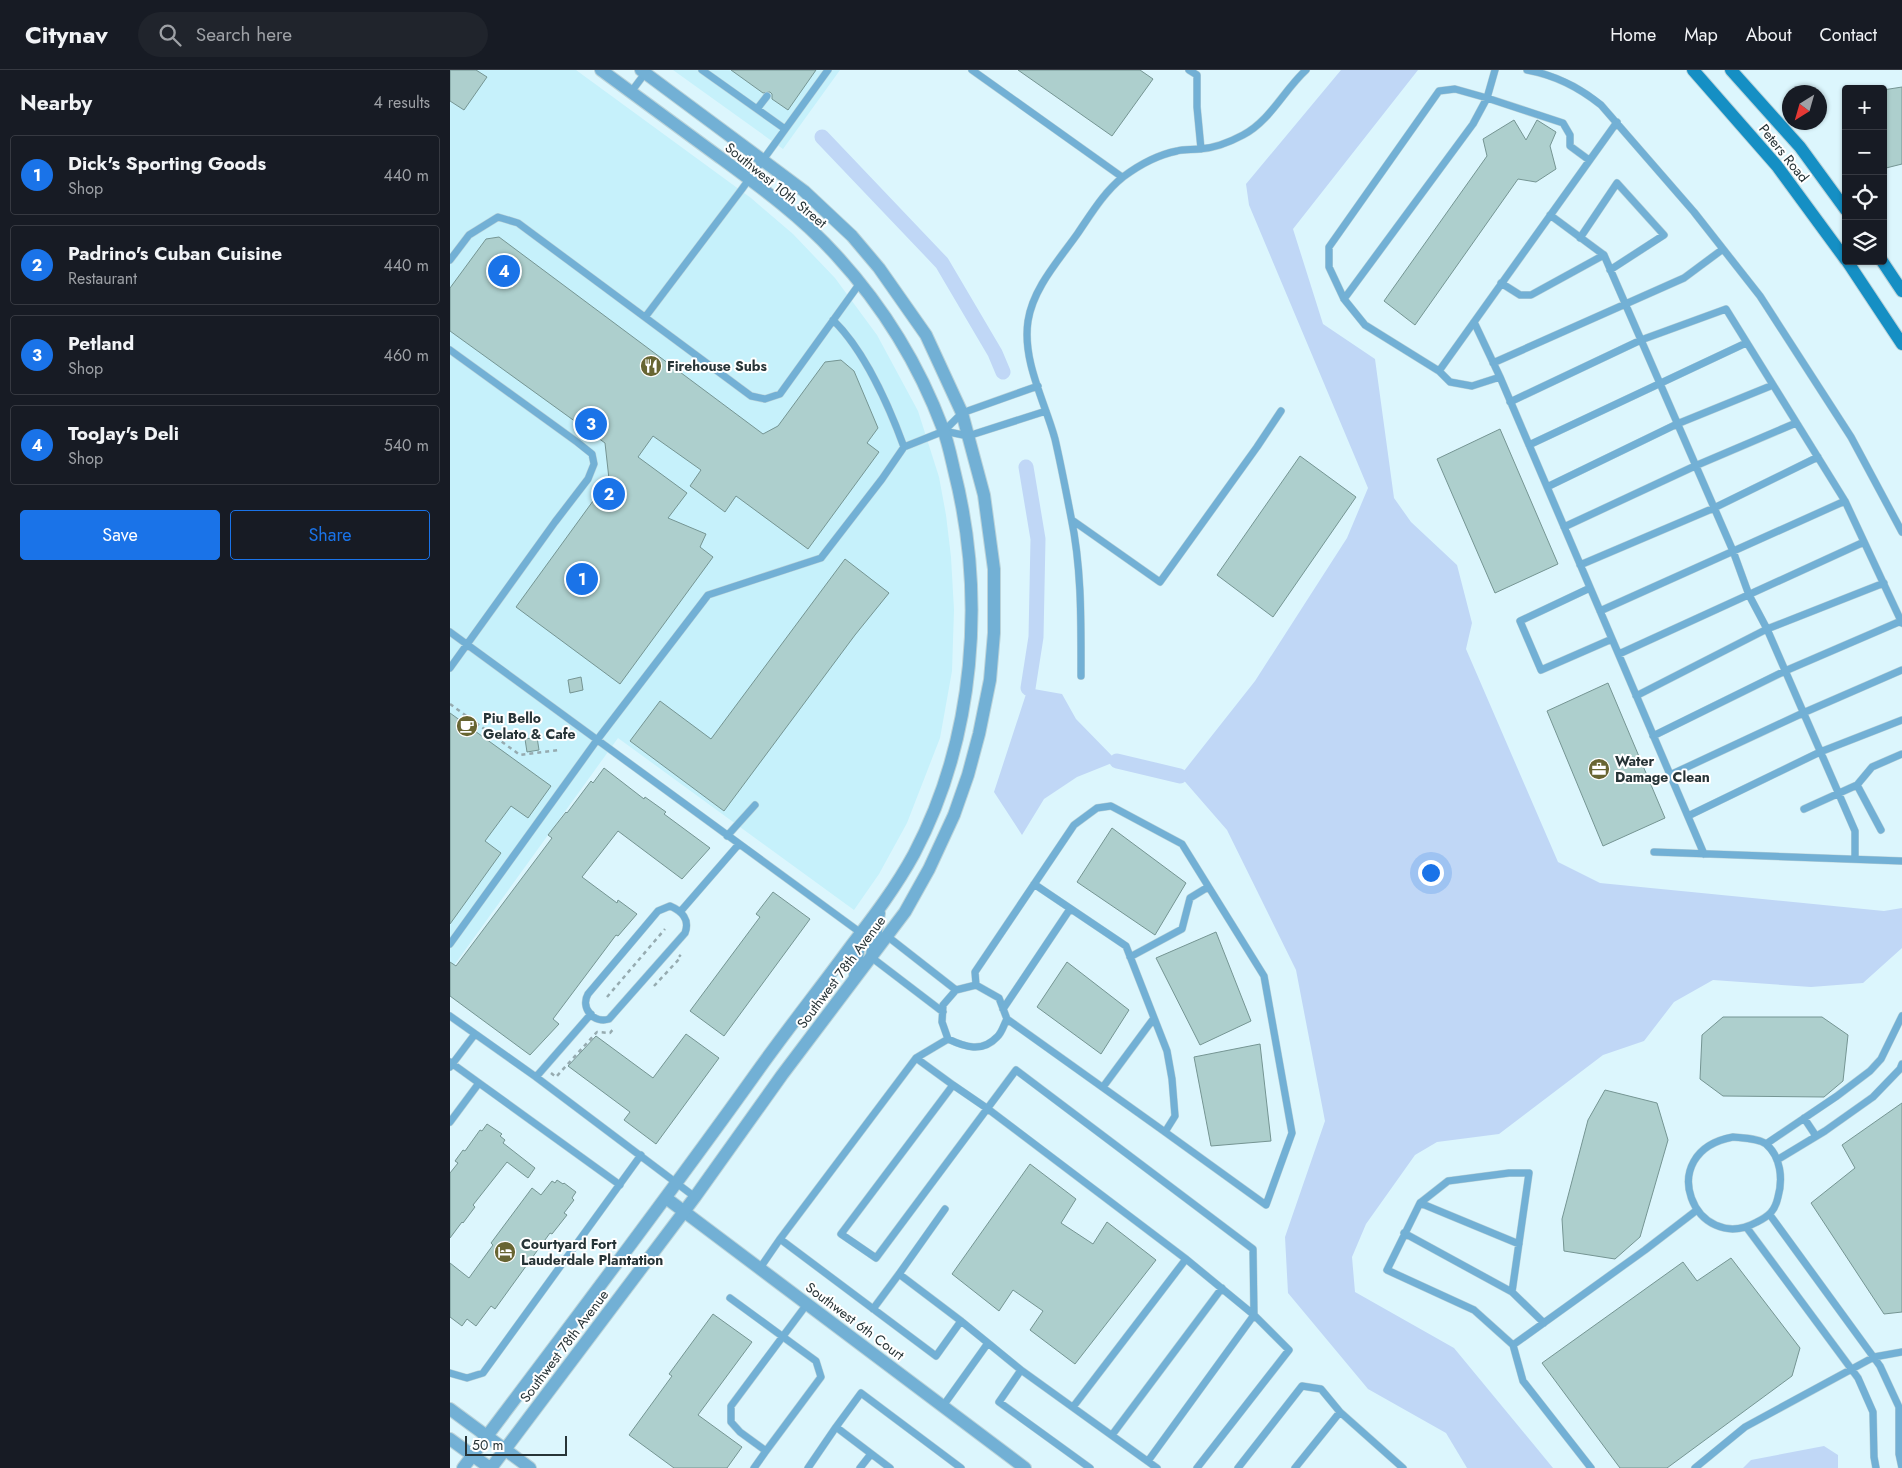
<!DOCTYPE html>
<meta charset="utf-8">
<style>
:root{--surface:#171b24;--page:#20242c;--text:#f1f3f6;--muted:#9ea1a6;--line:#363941;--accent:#1a73e8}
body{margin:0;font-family:Jost,sans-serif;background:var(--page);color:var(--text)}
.controls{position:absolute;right:15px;top:15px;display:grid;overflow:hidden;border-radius:5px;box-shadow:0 1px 4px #0004}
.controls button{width:45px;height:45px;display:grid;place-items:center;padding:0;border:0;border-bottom:1px solid var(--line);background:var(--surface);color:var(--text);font:25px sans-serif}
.compass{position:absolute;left:1332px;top:15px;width:45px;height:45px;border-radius:50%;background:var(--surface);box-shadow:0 1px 4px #0004;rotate:217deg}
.scale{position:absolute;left:15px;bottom:12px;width:102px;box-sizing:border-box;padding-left:5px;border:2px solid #273437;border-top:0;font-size:14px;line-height:18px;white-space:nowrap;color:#273437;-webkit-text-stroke:4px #fff;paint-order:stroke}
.you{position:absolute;left:980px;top:802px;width:18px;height:18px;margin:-12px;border:4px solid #fff;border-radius:50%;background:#1a73e8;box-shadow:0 0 0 8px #1a73e833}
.badge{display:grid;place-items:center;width:32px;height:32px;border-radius:50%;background:var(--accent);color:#fff;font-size:16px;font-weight:700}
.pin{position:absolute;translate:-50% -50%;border:2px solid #fff;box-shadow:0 1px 5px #0006}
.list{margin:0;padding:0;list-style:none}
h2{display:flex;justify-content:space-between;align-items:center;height:65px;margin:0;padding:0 20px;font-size:21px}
h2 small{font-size:16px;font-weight:400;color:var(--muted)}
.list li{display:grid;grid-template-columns:32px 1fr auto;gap:15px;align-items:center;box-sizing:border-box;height:80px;margin:0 10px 10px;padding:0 10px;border:1px solid var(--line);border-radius:5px}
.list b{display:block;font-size:19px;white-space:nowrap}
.list p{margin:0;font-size:16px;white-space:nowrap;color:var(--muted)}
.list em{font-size:16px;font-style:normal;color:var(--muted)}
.actions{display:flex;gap:10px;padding:15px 20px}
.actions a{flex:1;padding:11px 0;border:1px solid var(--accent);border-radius:5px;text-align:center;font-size:18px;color:var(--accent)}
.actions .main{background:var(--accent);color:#fff}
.icon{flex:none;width:28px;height:28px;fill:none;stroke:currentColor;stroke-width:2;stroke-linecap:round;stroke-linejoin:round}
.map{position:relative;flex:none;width:1452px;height:1398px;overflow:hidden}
header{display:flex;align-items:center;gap:30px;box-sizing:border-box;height:70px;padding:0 25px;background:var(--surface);border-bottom:1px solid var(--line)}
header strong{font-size:24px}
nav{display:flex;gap:28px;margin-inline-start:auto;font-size:18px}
.search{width:350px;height:45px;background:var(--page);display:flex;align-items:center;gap:12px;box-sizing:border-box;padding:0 18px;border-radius:28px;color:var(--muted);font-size:19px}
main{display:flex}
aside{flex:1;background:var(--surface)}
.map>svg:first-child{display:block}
.built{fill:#c6f1fb}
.water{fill:#c0d7f6}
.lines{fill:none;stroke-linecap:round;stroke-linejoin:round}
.canal{stroke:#c0d7f6;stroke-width:15}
.building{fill:#adcfcd;stroke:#759593}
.service-casing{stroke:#bbd3d9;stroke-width:8}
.minor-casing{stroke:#bbd3d9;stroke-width:14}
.tertiary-casing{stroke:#bbd3d9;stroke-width:14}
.secondary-casing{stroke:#bbd3d9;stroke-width:14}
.path{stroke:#96abb0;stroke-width:2.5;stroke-dasharray:4 4;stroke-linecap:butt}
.service{stroke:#72b0d5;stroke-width:7}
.minor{stroke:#72b0d5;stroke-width:12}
.tertiary{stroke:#72b0d5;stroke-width:12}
.secondary{stroke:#158fc4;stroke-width:12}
.labels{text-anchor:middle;stroke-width:4;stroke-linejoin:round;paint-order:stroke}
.street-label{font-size:14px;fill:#273437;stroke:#fff}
.poi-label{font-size:14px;font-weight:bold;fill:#273437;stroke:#fff;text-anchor:start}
</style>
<header>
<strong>Citynav</strong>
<div class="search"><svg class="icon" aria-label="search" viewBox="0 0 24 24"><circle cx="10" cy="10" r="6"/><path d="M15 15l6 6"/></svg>Search here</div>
<nav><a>Home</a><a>Map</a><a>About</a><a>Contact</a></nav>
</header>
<main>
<aside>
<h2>Nearby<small>4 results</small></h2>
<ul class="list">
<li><span class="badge">1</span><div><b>Dick's Sporting Goods</b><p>Shop</p></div><em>440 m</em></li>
<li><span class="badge">2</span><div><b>Padrino's Cuban Cuisine</b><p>Restaurant</p></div><em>440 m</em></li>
<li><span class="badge">3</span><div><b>Petland</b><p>Shop</p></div><em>460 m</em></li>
<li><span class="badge">4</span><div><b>TooJay's Deli</b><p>Shop</p></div><em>540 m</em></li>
</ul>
<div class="actions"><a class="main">Save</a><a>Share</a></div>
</aside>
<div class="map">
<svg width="1452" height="1398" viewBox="0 0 1452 1398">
<rect width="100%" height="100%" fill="#dcf6fd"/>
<!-- built -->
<path class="built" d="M0 0H126L301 128 343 164 385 208 427 265 468 341 489 407 496 445 501 487 504 540 502 601 490 668 457 753 429 804 404 840 168 668 0 901Z
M223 0H390L333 79Z"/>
<!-- water -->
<path class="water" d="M891 0H968L843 159 873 254 925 289 944 428 961 452 1007 495 1022 553 1016 579 1108 792 1150 813 1434 841 1452 838V878L1413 913 1361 917 1263 910 1224 932 1194 971 1153 985 1049 1064 987 1072 965 1085 916 1154 902 1187 905 1222 1004 1278 1103 1398H1017L996 1363 918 1319 838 1223 835 1167 875 1051 846 900 777 760 730 706 805 611 897 468 918 418 799 135 796 114Z
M578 618 612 624 626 649 667 691 627 707 594 729 572 765 544 722Z
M1374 1376 1388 1385V1398H1293L1301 1390Z"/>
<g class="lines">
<!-- canal -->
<path class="canal" d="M372 67 492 193 545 283 553 302
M576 397 588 469 586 567 578 618
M667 691 730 706"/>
</g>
<!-- building -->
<path class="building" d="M0 0H26L37 7 14 40 0 31Z
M281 0H366L338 40 322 29V24L320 22 313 23Z
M568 0H690L703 9 662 66Z
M1452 17V94L1436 98 1433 85V20Z
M1064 50 1076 70 1087 50 1106 62 1100 76 1106 99 1086 112 1068 109 965 255 934 231 1037 86 1033 69Z
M49 167 313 364 328 356 375 292 391 290 404 301 428 358 417 373 429 382 358 479 286 426 275 442 240 416 251 400 203 366 188 387 237 423 218 448 256 464 250 477 263 487 170 614 66 537 159 409 155 373 0 261V218L36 169Z
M1050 359 1108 494 1045 523 987 389Z
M850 386 906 427 823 547 767 505Z
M395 489 439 523 405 565 274 741 180 671 210 631 261 669Z
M131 607 133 620 120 623 118 610Z
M1158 613 1215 748 1153 776 1097 641Z
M0 643 101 716 78 748 61 736 35 771 51 783 0 854Z
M87 667 89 680 77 682 75 669Z
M154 698 194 729 195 727 216 742 214 744 260 778 232 809 168 761 132 807 167 833 168 830 187 844 168 866 166 865 103 949 109 954 80 985 0 926V892L6 896 102 768 98 765 116 742 117 743 141 711 143 713Z
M662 758 736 813 705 865 627 812Z
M323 822 360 849 274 966 240 941 310 847 306 844Z
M766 862 801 951 750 975 706 888Z
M617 892 679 940 651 984 587 937Z
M1273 947H1372L1398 965 1393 1011 1374 1027 1273 1026 1250 1009 1252 965Z
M236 964 269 988 206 1074 174 1050 180 1042 118 996 146 966 203 1008Z
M810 974 821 1071 761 1076 744 987Z
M1155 1020 1207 1033 1218 1070 1190 1167 1165 1189 1114 1181 1112 1149 1138 1050Z
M1452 1033V1242L1434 1244 1361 1133 1405 1098 1392 1075Z
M37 1054 52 1064 50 1066 55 1070 53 1073 85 1098 78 1108 57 1092 23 1135 25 1137 13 1153 12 1152 0 1168V1103L8 1093 5 1091 13 1080 15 1081 30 1060 32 1061Z
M580 1094 626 1129 611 1153 643 1174 657 1152 706 1190 625 1294 580 1260 593 1241 563 1220 549 1241 502 1204Z
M107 1110 113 1114 114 1113 126 1122 122 1128 124 1130 114 1143 117 1145 102 1164 100 1163 45 1239 41 1236 26 1256 17 1249 12 1256 0 1247V1193L19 1208 43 1175 41 1173 82 1118 91 1125 102 1111 105 1113Z
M1281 1188 1350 1278 1342 1306 1217 1398H1170L1092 1293 1233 1192 1247 1211Z
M263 1244 302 1272 248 1345 292 1377 277 1398H224L179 1365 222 1306 219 1304Z"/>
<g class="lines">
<!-- service casing -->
<g class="service-casing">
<path id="service" d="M252 0 335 59
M522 0 672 107
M739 0 747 5V37L751 79
M1077 0C1105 5 1130 18 1151 35L1244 142 1310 226 1401 367 1452 462
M181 22 196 2
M307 39 317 26
M1167 52 989 301 1000 312 1022 316 1050 307 1254 784
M1100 145 1154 185 1283 481 1299 525 1317 559 1405 761V789
M1130 168 1167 113 1214 165 1160 200
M0 190 19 165 48 147 68 153 301 326 315 329 330 324 410 213
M1051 213 1070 225H1081L1154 185
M894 229 1023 54 1037 28 1113 53 1120 65V76L1139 90
M196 246 292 119 378 0
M383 250C414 280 439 336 454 377
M1024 252 1050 307
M0 280 127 372 142 384 144 394 138 409 105 452 0 598
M1043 293 1234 208 1273 179
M989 301 915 255 894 229 879 197V177L989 21 1005 19 1037 28 1045 0
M1060 332 1191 270 1276 239 1395 431 1452 553
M494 361 518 366 596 341
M1079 375 1296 273
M1097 417 1227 354 1323 315
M622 450 710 512 807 377 831 341
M1114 457 1245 396 1346 353
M1130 495 1264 438 1368 387
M1140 518 1070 551 1091 600 1162 569
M1150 541 1395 431
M0 562 411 863
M1169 584 1414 472
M631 606C631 553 632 499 621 447 616 421 611 395 605 369 595 332 572 291 578 251 583 218 609 190 628 163 641 144 654 122 673 107 689 95 707 85 727 81 734 79 742 80 750 79 765 78 780 72 793 65 820 51 834 20 856 0
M1186 626 1317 559 1434 513
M1203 666 1335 601 1451 551
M1220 705 1353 643 1452 600
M1407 715 1431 760
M1354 739 1407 715 1422 697 1452 684
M1238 746 1370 682 1452 650
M277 766 305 735
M1204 782 1452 791
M220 836C232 841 240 850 235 863L159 949C144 954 130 938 138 924L208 841Z
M230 842 289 774
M437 866 506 920
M0 874 147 670 258 525 371 488 432 409 454 377 494 361 512 343 588 316
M421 887 493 942
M680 887 732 859 740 828 758 817
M526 915 525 902 624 755 647 738 661 736 732 774 814 906 842 1063 816 1135 715 1062 725 1046 722 1009 717 981 676 876 584 814
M553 939 620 839
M0 946 86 1007 245 1127
M557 949 715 1062
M466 988 498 969C515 977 532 983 547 967 552 963 554 954 557 949L549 928 526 915 506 920 493 935 492 952 498 969
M0 992 29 1013 0 1052
M0 997 25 964
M86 1007 141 944
M29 1013 170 1115
M503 1015 538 1039 736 1189 804 1245 698 1391
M653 1017 704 948
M1354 1048 1366 1066
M1283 1067C1292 1068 1308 1068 1316 1074 1331 1087 1333 1109 1328 1127 1325 1141 1319 1146 1307 1152 1245 1186 1202 1082 1283 1067Z
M1316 1074 1387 1026 1420 1001 1431 989 1452 946
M1327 1090 1375 1061 1423 1027 1450 999 1452 994
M970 1133 1069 1174
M1320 1145 1430 1296 1449 1337V1384L1452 1398
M1297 1158 1408 1308 1423 1342 1424 1387 1426 1398
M954 1163 1062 1222
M330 1169 466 988 503 1015 391 1164 426 1188 566 1000 803 1179 804 1245 839 1280 747 1398
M310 1198 330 1169 486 1286 511 1251 538 1273 493 1336
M449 1204 495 1139
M280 1228 366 1291 371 1307 316 1381
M423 1239 449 1204 511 1251
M1094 1253 1062 1222 1079 1103H1059L998 1111 970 1133 937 1200 1024 1240 1063 1275 1073 1311 1141 1398
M538 1273 571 1300 549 1332 640 1398
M1063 1275 1195 1180 1247 1140
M571 1300 707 1398
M0 1303 17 1308 33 1303 191 1085
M623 1337 736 1189
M386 1357 411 1323 511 1398
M662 1365 772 1218
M304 1398 316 1381 290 1362 281 1352V1336L357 1234
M358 1398 386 1357 440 1398
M410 1398 421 1384
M788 1398 852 1316 871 1319 890 1342
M845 1398 890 1342 953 1398
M1245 1398 1295 1357 1424 1287 1452 1282"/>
</g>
<!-- minor casing -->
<g class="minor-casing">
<path id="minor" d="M216 1128 575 1398"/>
</g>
<!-- tertiary casing -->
<g class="tertiary-casing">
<path id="tertiary" d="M422 885 429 843
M405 906 410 864
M0 1339 80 1398
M0 1369 40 1398
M13 1398C112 1266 213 1134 309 999 339 957 371 917 401 876 424 846 446 817 464 784 525 668 536 526 504 400 501 387 498 372 493 359 469 295 432 235 386 185 352 147 309 116 268 86 229 57 190 29 151 0
M41 1398 245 1127 332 1005 455 842 479 799 504 745 518 705 529 664 540 610 544 563V499L534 425 512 343 476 265 429 198 402 166 354 121 191 0"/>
</g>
<!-- secondary casing -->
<g class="secondary-casing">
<path id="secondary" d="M1243 0 1327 96 1396 190
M1281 0 1350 77 1396 140
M1397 191 1452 274
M1432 191 1452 221"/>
</g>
<!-- path -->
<path class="path" d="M0 634 70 685 109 680
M204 916 231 887 229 885
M157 927 215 859
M101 1003 106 1007 147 962 160 963 164 958"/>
<!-- service -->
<use href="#service" class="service"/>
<!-- minor -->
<use href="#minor" class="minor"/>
<!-- tertiary -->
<use href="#tertiary" class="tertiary"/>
<!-- secondary -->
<use href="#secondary" class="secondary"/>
</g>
<!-- icons -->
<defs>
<g id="restaurant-disc" transform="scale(1.125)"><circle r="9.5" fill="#686532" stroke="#fff"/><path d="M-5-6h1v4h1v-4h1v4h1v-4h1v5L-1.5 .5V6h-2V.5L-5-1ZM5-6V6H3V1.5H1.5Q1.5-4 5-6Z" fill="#fff"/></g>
<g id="cafe-disc" transform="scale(1.125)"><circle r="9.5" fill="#686532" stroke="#fff"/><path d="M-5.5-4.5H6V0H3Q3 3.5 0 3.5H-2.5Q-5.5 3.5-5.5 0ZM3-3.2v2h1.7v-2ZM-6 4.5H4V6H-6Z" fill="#fff"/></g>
<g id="office-disc" transform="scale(1.125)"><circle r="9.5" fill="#686532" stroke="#fff"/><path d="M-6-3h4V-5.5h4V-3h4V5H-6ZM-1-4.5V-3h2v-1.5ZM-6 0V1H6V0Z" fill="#fff"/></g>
<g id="hotel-disc" transform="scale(1.125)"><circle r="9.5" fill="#686532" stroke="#fff"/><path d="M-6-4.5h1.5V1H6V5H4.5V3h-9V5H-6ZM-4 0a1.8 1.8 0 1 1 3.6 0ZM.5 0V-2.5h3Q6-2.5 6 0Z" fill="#fff"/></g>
</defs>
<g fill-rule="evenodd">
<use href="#restaurant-disc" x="201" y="296"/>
<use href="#cafe-disc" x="17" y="656"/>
<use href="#office-disc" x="1149" y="699"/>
<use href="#hotel-disc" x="55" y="1182"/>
</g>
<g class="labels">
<!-- street labels -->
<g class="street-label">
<text transform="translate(1334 83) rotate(51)" y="5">Peters Road</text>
<text transform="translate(326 115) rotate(39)" y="5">Southwest 10th Street</text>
<text transform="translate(391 902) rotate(-53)" y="5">Southwest 78th Avenue</text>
<text transform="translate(405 1251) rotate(37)" y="5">Southwest 6th Court</text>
<text transform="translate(114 1276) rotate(-53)" y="5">Southwest 78th Avenue</text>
</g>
<!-- poi labels -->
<g class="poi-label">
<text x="217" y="301">Firehouse Subs</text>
<text x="33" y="653">Piu Bello<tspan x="33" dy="16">Gelato &amp; Cafe</tspan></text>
<text x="1165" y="696">Water<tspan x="1165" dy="16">Damage Clean</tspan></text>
<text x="71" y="1179">Courtyard Fort<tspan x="71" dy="16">Lauderdale Plantation</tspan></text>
</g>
</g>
</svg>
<div class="controls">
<button>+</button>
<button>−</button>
<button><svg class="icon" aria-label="locate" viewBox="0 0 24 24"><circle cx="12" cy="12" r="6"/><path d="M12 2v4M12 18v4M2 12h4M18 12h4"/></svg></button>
<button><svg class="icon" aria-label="layers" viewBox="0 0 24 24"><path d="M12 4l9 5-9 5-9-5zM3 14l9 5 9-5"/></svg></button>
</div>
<svg class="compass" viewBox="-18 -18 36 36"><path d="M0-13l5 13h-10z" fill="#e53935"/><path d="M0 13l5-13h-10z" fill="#9ea1a6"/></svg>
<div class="scale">50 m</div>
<div class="you"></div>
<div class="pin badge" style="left:132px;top:509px">1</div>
<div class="pin badge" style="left:159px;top:424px">2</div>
<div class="pin badge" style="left:141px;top:354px">3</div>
<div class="pin badge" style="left:54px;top:201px">4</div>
</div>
</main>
